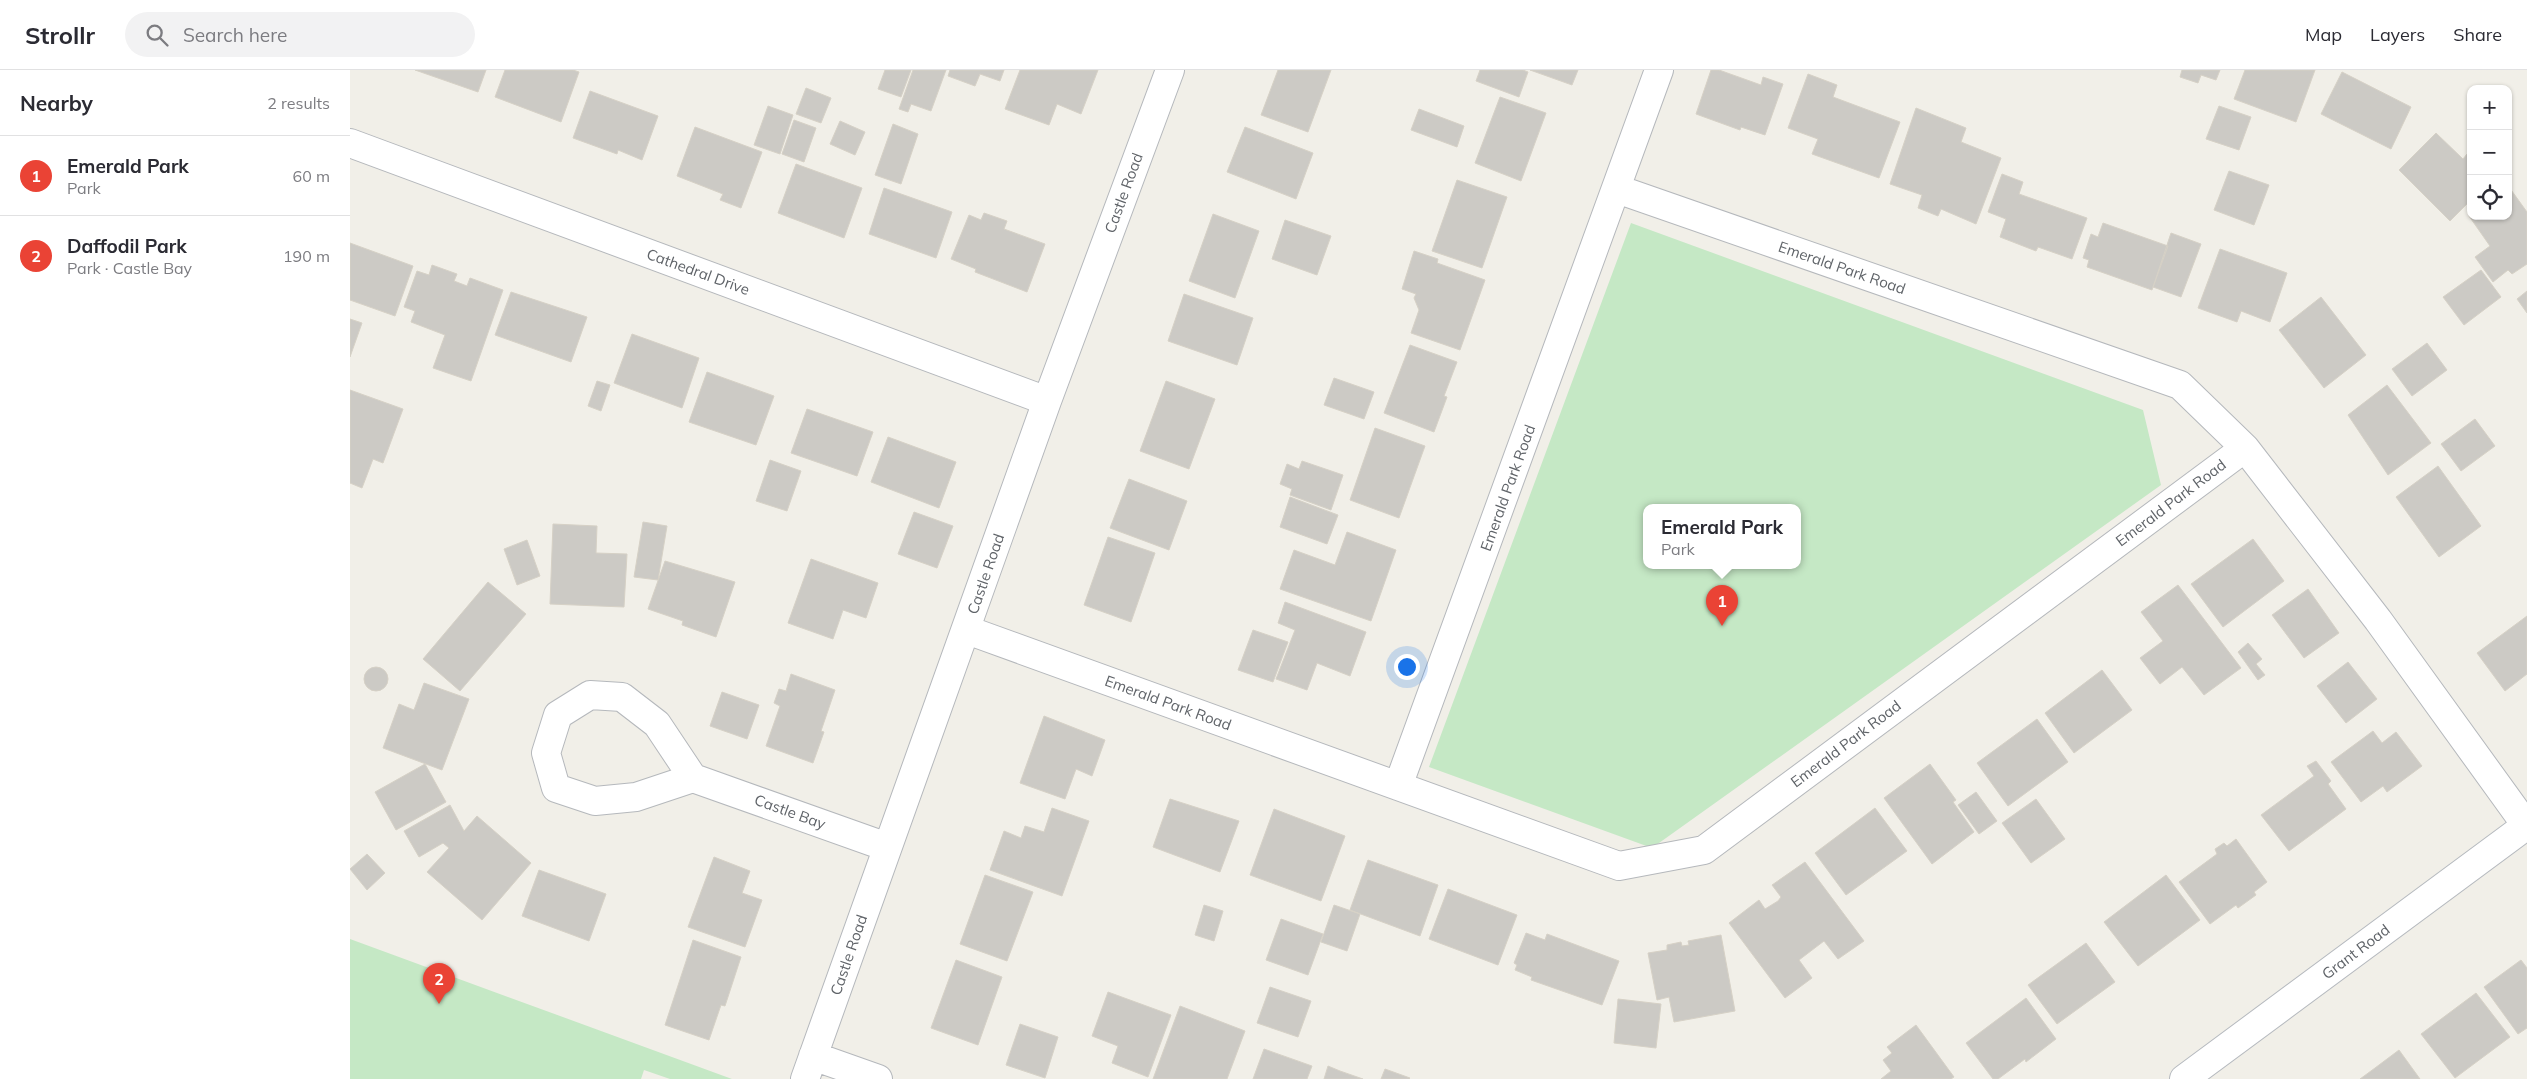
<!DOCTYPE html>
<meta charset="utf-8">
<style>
:root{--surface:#fff;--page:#f2f2f3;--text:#2b2b33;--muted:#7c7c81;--line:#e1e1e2;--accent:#ea4335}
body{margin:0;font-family:Mulish,sans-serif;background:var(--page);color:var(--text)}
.controls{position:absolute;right:15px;top:15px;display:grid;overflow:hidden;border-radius:10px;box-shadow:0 1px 4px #0004}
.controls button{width:45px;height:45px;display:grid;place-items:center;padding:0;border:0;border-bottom:1px solid var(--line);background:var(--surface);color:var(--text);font:25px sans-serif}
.you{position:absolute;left:1056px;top:596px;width:18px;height:18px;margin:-12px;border:4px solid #fff;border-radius:50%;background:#1a73e8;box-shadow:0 0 0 8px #1a73e833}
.badge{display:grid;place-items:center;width:32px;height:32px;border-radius:50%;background:var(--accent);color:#fff;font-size:16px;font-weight:700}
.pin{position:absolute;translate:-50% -41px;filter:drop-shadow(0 1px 2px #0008)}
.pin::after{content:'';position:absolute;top:26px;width:18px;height:15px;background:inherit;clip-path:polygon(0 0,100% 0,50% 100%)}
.popup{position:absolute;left:1293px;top:434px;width:158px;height:65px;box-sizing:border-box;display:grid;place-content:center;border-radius:10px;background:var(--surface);filter:drop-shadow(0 1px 4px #0005);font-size:16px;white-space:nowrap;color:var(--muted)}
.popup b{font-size:19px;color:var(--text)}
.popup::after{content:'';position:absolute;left:50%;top:100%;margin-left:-10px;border:10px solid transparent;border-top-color:var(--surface)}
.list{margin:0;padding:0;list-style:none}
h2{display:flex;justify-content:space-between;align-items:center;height:65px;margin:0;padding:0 20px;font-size:21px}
h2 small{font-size:16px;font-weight:400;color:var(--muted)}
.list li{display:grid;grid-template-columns:32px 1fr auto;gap:15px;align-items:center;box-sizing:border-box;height:80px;padding:0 20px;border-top:1px solid var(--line)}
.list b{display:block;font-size:19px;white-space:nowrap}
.list p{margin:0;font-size:16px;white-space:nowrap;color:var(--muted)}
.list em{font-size:16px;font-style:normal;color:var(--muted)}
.icon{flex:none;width:28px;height:28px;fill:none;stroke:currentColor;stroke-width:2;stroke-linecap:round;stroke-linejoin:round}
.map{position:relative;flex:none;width:2177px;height:1009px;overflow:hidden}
header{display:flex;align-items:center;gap:30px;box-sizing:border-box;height:70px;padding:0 25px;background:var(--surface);border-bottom:1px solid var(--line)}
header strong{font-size:24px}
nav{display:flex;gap:28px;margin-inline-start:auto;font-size:18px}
.search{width:350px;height:45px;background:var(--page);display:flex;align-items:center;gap:12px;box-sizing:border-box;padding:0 18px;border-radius:28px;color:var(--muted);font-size:19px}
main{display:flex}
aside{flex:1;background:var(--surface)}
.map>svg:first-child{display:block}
.green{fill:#c5e8c5;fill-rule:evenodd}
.building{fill:#cccac5;stroke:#d6d1c6}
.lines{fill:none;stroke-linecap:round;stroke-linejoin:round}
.street-casing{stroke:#b5b8bc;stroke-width:30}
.secondary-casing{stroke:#b6babf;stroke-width:30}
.street{stroke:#fff;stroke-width:28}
.secondary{stroke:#fff;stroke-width:28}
.labels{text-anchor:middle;stroke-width:4.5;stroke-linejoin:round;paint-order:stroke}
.street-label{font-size:15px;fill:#5f6368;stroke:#fff}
</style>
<header>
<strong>Strollr</strong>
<div class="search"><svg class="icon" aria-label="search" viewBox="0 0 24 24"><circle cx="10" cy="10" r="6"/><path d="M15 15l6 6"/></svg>Search here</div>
<nav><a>Map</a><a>Layers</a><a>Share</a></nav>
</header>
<main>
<aside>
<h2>Nearby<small>2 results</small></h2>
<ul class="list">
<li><span class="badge">1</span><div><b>Emerald Park</b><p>Park</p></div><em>60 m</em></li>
<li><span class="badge">2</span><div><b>Daffodil Park</b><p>Park · Castle Bay</p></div><em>190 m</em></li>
</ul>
</aside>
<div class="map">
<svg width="2177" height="1009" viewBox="0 0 2177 1009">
<rect width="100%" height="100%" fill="#f1efe8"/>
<!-- green -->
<path class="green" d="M1281 153 1793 340 1811 415 1302 778 1079 697ZM1297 437H1447V495H1297Z
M0 869 382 1009H320L294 1000 291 1009H0Z"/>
<!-- building -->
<path class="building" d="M65 0H136L128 22Z
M155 0H223L229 2 211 52 145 27Z
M535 0H561L551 27 528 19Z
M563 0H596L581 41 561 34 558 42 549 39Z
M600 0H654L650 11 630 4 625 16 598 6Z
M670 0H748L731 44 707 34 699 55 655 39Z
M928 0H981L958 62 911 45Z
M1130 0H1173L1178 2 1169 27 1126 11Z
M1180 0H1228L1222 15Z
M1361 0H1369L1411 15 1413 7 1433 14 1415 65 1391 57 1390 60 1346 44Z
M1832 0H1870L1866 10 1851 5 1848 13 1830 7Z
M1895 0H1965L1946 52 1884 29Z
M1992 2 2061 37 2041 79 1971 44Z
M1458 4 1487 15 1483 27 1550 52 1529 108 1462 84 1468 69 1438 58Z
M456 18 481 28 471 53 446 44Z
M240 21 308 46 292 90 268 80 267 84 223 68Z
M1150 27 1196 43 1171 111 1125 93Z
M418 36 443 45 430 84 404 75Z
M1869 36 1901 47 1889 80 1856 69Z
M1566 38 1616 58 1611 72 1651 88 1626 154 1591 139 1588 146 1568 138 1572 125 1540 114Z
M1069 39 1114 56 1107 77 1061 60Z
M444 50 466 58 454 92 432 84Z
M490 51 515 62 505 85 480 74Z
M543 54 568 64 551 114 525 105Z
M345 57 412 82 391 138 370 130 373 124 327 106Z
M895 57 963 83 946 129 877 102Z
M2086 63 2113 89 2117 84 2121 88V130L2100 151 2049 100Z
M446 94 512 118 494 168 428 143Z
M1879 101 1919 115 1904 155 1864 140Z
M1652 104 1673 112 1669 124 1737 148 1722 189 1688 177 1686 181 1650 167 1656 149 1638 142Z
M1107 110 1157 127 1132 198 1082 181Z
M2159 117 2177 142V194L2162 204 2158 200 2143 212 2125 187 2140 176 2119 146H2158Z
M534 118 602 142 586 188 519 164Z
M634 143 657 151 654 159 695 174 677 222 625 202 626 199 601 189 619 145 631 150Z
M863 144 909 161 885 228 839 211Z
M935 150 981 166 967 205 922 189Z
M1753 153 1818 176 1802 220 1737 197 1739 190 1733 188 1741 164 1748 167Z
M1821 163 1851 174 1831 227 1803 217Z
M0 173 63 196 45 246 0 230Z
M1870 179 1937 203 1920 252 1891 241 1887 252 1848 238Z
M1064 181 1088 189 1087 193 1135 210 1110 280 1061 263 1069 240 1064 228 1066 224 1052 219Z
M82 195 107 204 104 211 117 216 120 208 153 220 121 311 83 298 95 265 61 252 65 241 54 237 67 201 79 205Z
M2131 200 2151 227 2114 255 2093 227Z
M2177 221V243L2167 229Z
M161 222 237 247 221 292 145 265Z
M834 224 903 248 887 295 818 271Z
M1971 227 2016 285 1974 318 1929 260Z
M0 249 12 253 0 287Z
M282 264 349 288 332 338 264 313Z
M2077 273 2097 300 2062 326 2042 299Z
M1060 275 1107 292 1094 326 1097 327 1084 362 1034 343Z
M357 302 424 326 406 375 339 352Z
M984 308 1024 322 1014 349 974 335Z
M247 311 260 315 251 341 238 336Z
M816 311 865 329 839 399 790 381Z
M2037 315 2081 373 2038 405 1998 345Z
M0 320 53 339 33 393 23 389 12 418 0 413Z
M457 339 523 362 507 406 441 383Z
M2125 349 2145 376 2111 401 2091 374Z
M1025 358 1075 376 1049 448 1000 430Z
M538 367 606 392 589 438 521 412Z
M420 390 451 401 437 441 406 431Z
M952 391 993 405 981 440 940 425 942 419 930 414 937 394 949 399Z
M2088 396 2131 456 2089 487 2046 427Z
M779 409 837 431 819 480 760 458Z
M940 427 988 445 977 474 930 457Z
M564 442 603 456 587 498 548 484Z
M293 452 317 456 308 510 284 507Z
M203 454 247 456 246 483 277 484 274 537 200 534Z
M997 462 1046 480 1021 551 930 519 944 480 985 495Z
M758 467 805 483 781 552 734 535Z
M1903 469 1934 511 1873 557 1841 514Z
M177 470 190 506 167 515 154 479Z
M461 489 528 513 516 548 493 540 483 569 438 553Z
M315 491 385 512 366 567 332 555 333 551 298 539Z
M138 512 176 544 110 621 73 589Z
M1828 515 1891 598 1854 625 1832 597 1810 614 1790 588 1813 571 1791 542Z
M1958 519 1989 563 1954 588 1922 545Z
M935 532 1016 562 1000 606 967 593 957 620 926 609 945 560 928 553Z
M2177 546V604L2155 621 2127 583Z
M903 560 938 572 923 612 888 600Z
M1898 573 1912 589 1906 594 1915 605 1908 610 1888 582Z
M1998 592 2027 629 1996 653 1967 616Z
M14 609a12 12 0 1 1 24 0a12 12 0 1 1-24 0Z
M1752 600 1782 640 1724 683 1695 643Z
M441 604 485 620 471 661 474 662 463 693 416 676 430 636 424 633 429 619 436 621Z
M74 613 119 629 92 700 33 678 49 634 64 640Z
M372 622 409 635 397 669 360 656Z
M694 646 755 670 742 706 726 699 715 729 670 713Z
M1687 649 1718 692 1658 736 1627 693Z
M2023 661 2032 673 2046 662 2072 696 2037 722 2033 716 2011 732 1981 692Z
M1966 691 1981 711 1978 714 1996 739 1939 781 1911 745 1964 706 1957 696Z
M75 694 96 732 46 760 25 722Z
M1580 694 1606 730 1603 732 1624 762 1582 794 1534 728Z
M1626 722 1647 751 1629 764 1608 735Z
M820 729 889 751 870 802 803 777Z
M1686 729 1715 769 1681 793 1652 753Z
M100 735 114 761 127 746 181 793 132 850 77 802 99 778 93 773 69 787 54 761Z
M702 738 739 751 712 826 640 800 654 761 671 768 675 756 694 762Z
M1525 738 1557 781 1496 825 1465 783Z
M924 739 995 766 971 831 900 805Z
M1886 769 1917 812 1904 822 1906 825 1888 838 1886 835 1860 854 1829 812 1867 784 1865 779 1874 773 1877 776Z
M17 784 35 803 17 820 0 799Z
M364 787 400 801 392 823 412 830 395 877 338 857Z
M1018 790 1088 815 1070 866 1000 840Z
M1455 792 1514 871 1488 889 1474 871 1449 890 1462 908 1435 928 1379 853 1409 830 1415 839 1428 831 1431 827 1422 815Z
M189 800 256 824 239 871 172 846Z
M635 805 683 822 657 891 610 874Z
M1816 805 1850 850 1788 896 1754 852Z
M1098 819 1167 845 1148 895 1079 869Z
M854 835 873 841 864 871 845 865Z
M984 835 1010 844 997 881 971 872Z
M931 849 973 864 958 905 916 890Z
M1176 863 1195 870 1197 864 1269 891 1252 935 1181 910 1182 907 1165 900 1167 895 1164 893Z
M1371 865 1385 941 1324 952 1319 927 1307 930 1298 883 1317 880V875L1331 872 1332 876 1339 875 1338 871Z
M343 870 391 887 375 936 371 935 359 970 315 955Z
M1736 873 1765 912 1707 954 1678 915Z
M606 890 652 907 628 975 581 958Z
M2171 890 2177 898V958L2168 964 2134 917Z
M920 917 961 931 948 967 907 953Z
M758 922 821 945 798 1007 762 993 768 976 742 966Z
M2126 923 2160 967 2105 1008 2071 964Z
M1676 928 1706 969 1676 992 1675 989 1648 1009H1643L1616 973Z
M1268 929 1311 934 1306 978 1264 973Z
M830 936 895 961 877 1009H803Z
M670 954 708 967 695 1008 656 995Z
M1566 955 1604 1007 1601 1009H1531L1541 1001 1533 990 1542 983 1537 977Z
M914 979 962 996 957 1009H903Z
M2049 980 2070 1009H2010L2025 998Z
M978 996 990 1001 1013 1009H974Z
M1035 999 1060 1008 1059 1009H1031Z"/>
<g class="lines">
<!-- street casing -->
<g class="street-casing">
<path id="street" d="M0 73 697 331
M1267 119 1830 315 1895 378 2028 550 2176 755
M617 560 1269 796 1354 780 1895 378
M343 708 286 727 245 731 206 718 196 683 208 645 240 625 272 627 307 654 343 708 537 777
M1048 716 1309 0
M463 986 528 1009
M455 1009 697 331 820 0"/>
</g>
<!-- secondary casing -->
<g class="secondary-casing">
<path id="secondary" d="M1834 1009 2177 755"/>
</g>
<!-- street -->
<use href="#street" class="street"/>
<!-- secondary -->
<use href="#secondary" class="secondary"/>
</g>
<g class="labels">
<!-- street labels -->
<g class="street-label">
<text transform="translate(774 123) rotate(-70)" y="5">Castle Road</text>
<text transform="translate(1492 198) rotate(19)" y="5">Emerald Park Road</text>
<text transform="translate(348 202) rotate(20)" y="5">Cathedral Drive</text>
<text transform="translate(1158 418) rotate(-70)" y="5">Emerald Park Road</text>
<text transform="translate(1821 433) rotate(-37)" y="5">Emerald Park Road</text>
<text transform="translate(636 504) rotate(-71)" y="5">Castle Road</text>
<text transform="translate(818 633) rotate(20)" y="5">Emerald Park Road</text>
<text transform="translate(1496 674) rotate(-37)" y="5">Emerald Park Road</text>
<text transform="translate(440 742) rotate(20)" y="5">Castle Bay</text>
<text transform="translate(2006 882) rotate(-37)" y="5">Grant Road</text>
<text transform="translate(499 885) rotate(-71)" y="5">Castle Road</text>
</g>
</g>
</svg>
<div class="controls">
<button>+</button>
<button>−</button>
<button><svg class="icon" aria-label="locate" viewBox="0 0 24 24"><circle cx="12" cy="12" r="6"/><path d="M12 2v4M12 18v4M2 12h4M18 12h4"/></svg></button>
</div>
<div class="you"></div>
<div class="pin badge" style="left:1372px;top:556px">1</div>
<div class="popup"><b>Emerald Park</b>Park</div>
<div class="pin badge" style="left:89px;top:934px">2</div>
</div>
</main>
